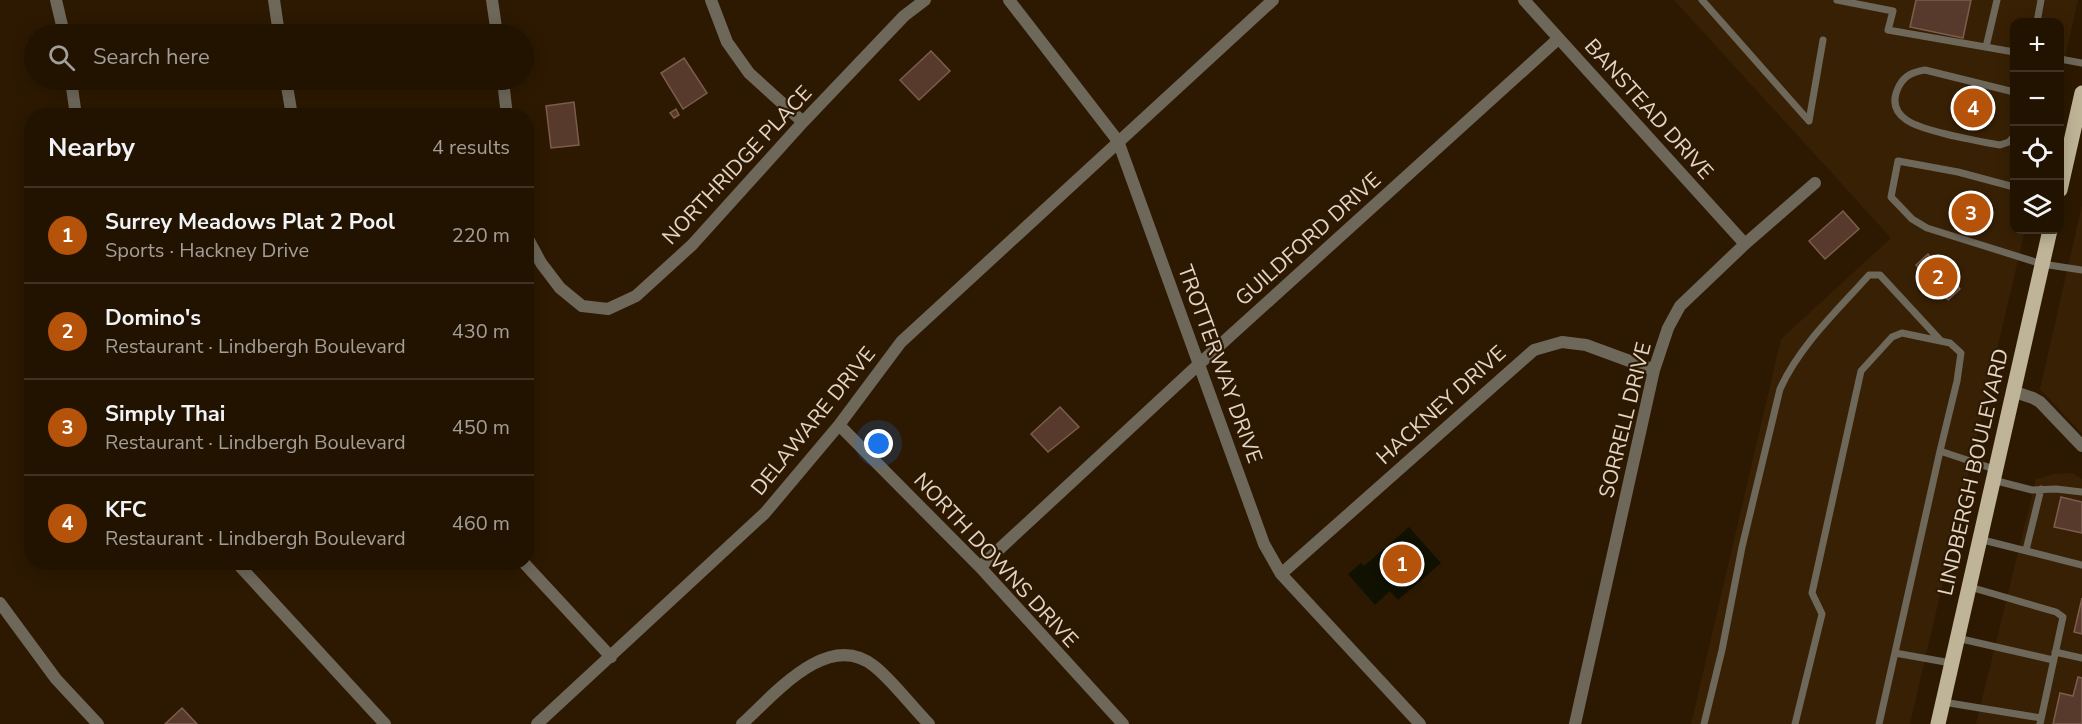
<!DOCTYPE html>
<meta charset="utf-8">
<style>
:root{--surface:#221301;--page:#2e2010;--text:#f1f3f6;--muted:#a29e99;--line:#3f3223;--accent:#b45309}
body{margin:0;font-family:"Nunito Sans",sans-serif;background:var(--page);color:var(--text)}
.controls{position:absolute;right:18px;top:18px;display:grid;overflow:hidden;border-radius:12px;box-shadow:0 3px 15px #0003}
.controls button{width:54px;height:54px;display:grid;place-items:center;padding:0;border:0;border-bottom:2px solid var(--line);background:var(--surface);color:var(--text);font:30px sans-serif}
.you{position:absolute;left:879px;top:444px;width:21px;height:21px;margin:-15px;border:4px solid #fff;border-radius:50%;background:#1a73e8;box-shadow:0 0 0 9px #1a73e833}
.badge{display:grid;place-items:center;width:39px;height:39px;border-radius:50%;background:var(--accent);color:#fff;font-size:20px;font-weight:700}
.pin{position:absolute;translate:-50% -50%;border:3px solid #fff;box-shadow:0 2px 6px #0006}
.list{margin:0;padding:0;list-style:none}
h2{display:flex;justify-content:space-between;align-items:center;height:78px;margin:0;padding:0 24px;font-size:26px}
h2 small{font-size:20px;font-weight:400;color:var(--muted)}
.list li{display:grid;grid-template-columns:39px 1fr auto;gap:18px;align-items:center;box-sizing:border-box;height:96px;padding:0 24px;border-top:2px solid var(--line)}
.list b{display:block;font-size:22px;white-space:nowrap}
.list p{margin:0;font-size:20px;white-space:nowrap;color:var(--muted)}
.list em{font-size:20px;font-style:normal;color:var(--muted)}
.icon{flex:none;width:33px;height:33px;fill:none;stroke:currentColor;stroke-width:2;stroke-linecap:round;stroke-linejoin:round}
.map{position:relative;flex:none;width:2082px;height:724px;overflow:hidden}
.search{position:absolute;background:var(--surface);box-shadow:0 3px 15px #0003;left:24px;top:24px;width:510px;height:66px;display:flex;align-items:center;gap:15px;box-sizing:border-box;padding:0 21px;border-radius:33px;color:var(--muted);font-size:22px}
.panel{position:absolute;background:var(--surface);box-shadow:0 3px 15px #0003;left:24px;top:108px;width:510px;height:462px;border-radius:24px}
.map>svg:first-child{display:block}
.built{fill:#382004}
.water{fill:#101101}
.building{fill:#583a2c;stroke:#7c5c4d;stroke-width:1.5}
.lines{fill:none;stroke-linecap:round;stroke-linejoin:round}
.lane{stroke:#6d685a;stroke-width:7}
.street{stroke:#6d685a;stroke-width:12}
.primary{stroke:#bfb497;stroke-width:15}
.labels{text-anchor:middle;stroke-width:4.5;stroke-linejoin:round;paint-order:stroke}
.street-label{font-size:21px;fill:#e3d5c7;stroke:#2d1901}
</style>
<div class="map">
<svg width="2082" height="724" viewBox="0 0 2082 724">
<rect width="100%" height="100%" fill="#2d1901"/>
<!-- built -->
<path class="built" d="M1674 0H2078L2060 80V22H2014V230H2025L1910 724H1691L1781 339 1891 238Z
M2082 205V434L2040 389Z
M2072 473 2082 479V724H1976L2036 479 2055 474Z"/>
<!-- water -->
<path class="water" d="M1409 527 1441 563 1398 600 1390 591 1375 605 1348 574 1361 563 1364 566Z"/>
<!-- building -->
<path class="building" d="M1916 0H1971L1963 38 1910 27Z
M931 51 950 71 919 100 900 80Z
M684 58 707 93 683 109 661 73Z
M574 102 579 145 551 148 546 106Z
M676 109 679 115 674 118 670 113Z
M1956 199 1991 207 1987 227 1951 219Z
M1843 211 1859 229 1825 259 1809 241Z
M1928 254 1960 289 1948 300 1916 265Z
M1060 407 1079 427 1048 452 1031 434Z
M2061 497 2082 502V533L2054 527Z
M2082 598V634L2074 632Z
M2078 677 2082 678V724H2053L2060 693 2073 696Z
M182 708 197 724H165Z"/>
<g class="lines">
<!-- lane -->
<path class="lane" d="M1702 0 1809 121
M1837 0 1893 11 1888 30 2014 52
M2037 22 2041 0
M1986 47 1997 0
M2060 59 2082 63
M2014 92 1925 70C1913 72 1905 75 1899 86 1880 123 1931 130 1954 136 1969 139 1985 143 2000 145L2009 142 2014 136
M1809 121 1823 40
M2014 187 1958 172 1898 161 1891 197 1912 219 1927 228 2042 264 2082 270
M1993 480 2032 490 2056 489 2082 492
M1979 539 2082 565
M2026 550 2041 489
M1970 587 2056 612 2063 617 2040 724
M1957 638 2053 660
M2055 652 2082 658
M1895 653 1951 663
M1943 702 2041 718
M1704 724 1722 650 1742 547 1780 389C1800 345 1837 311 1869 275H1880L1941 341
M1795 724 1822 614 1812 593 1861 371 1892 337 1902 333 1950 343 1961 353 1957 381 1940 451 1994 469
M1879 724 1940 451"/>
<!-- street -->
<path class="street" d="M56 0 64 34
M274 0 279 34
M492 0 497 34
M711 0 727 42 749 73 803 122
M1009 0 1118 141 1264 544 1281 574 1420 724
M1524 0 1745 244
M71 80 76 116
M286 80 292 116
M503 80 507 116
M526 235 541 263 560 288 582 306 608 309 636 296 692 245 803 122 904 16 925 0
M2012 391 2033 398 2040 402 2082 446
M839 425 980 567 1123 724
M236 562 385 724
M523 562 611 657
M980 567 1198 365 1558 39
M1281 574 1534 350 1562 342 1586 345 1654 370
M0 603 56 679 98 724
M537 724 765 513 839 425 901 342 1273 0
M742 724C774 695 828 629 874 666 892 680 912 707 929 724
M1575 724 1654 370 1668 328 1680 306 1745 244 1815 183"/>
<!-- primary -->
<path class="primary" d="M2060 190 2082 93
M1938 724 2050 230"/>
</g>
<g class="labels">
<!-- street labels -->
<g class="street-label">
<text transform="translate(1649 109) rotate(48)" y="7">BANSTEAD DRIVE</text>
<text transform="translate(737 165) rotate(-47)" y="7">NORTHRIDGE PLACE</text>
<text transform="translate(1308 239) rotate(-42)" y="7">GUILDFORD DRIVE</text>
<text transform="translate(1220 364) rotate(70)" y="7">TROTTERWAY DRIVE</text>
<text transform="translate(1441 405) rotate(-42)" y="7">HACKNEY DRIVE</text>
<text transform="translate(1625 420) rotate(-76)" y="7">SORRELL DRIVE</text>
<text transform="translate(813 421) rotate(-51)" y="7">DELAWARE DRIVE</text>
<text transform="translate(1973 472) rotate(-77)" y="7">LINDBERGH BOULEVARD</text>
<text transform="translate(996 560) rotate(47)" y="7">NORTH DOWNS DRIVE</text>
</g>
</g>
</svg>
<div class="controls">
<button>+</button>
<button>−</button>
<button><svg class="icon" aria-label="locate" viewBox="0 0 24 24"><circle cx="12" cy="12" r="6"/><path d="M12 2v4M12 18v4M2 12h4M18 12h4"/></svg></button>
<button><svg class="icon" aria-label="layers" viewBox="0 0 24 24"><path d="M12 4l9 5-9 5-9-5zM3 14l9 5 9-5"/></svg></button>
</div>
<div class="you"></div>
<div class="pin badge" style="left:1402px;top:564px">1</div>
<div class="pin badge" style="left:1938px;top:277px">2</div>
<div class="pin badge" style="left:1971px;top:213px">3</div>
<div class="pin badge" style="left:1973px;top:108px">4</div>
<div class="search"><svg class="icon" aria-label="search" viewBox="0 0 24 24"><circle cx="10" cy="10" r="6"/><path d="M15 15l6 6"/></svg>Search here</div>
<section class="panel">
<h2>Nearby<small>4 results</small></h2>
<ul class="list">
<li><span class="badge">1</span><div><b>Surrey Meadows Plat 2 Pool</b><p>Sports · Hackney Drive</p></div><em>220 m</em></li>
<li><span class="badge">2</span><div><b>Domino's</b><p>Restaurant · Lindbergh Boulevard</p></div><em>430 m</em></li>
<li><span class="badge">3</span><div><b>Simply Thai</b><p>Restaurant · Lindbergh Boulevard</p></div><em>450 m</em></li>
<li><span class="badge">4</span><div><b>KFC</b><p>Restaurant · Lindbergh Boulevard</p></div><em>460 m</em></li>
</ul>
</section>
</div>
